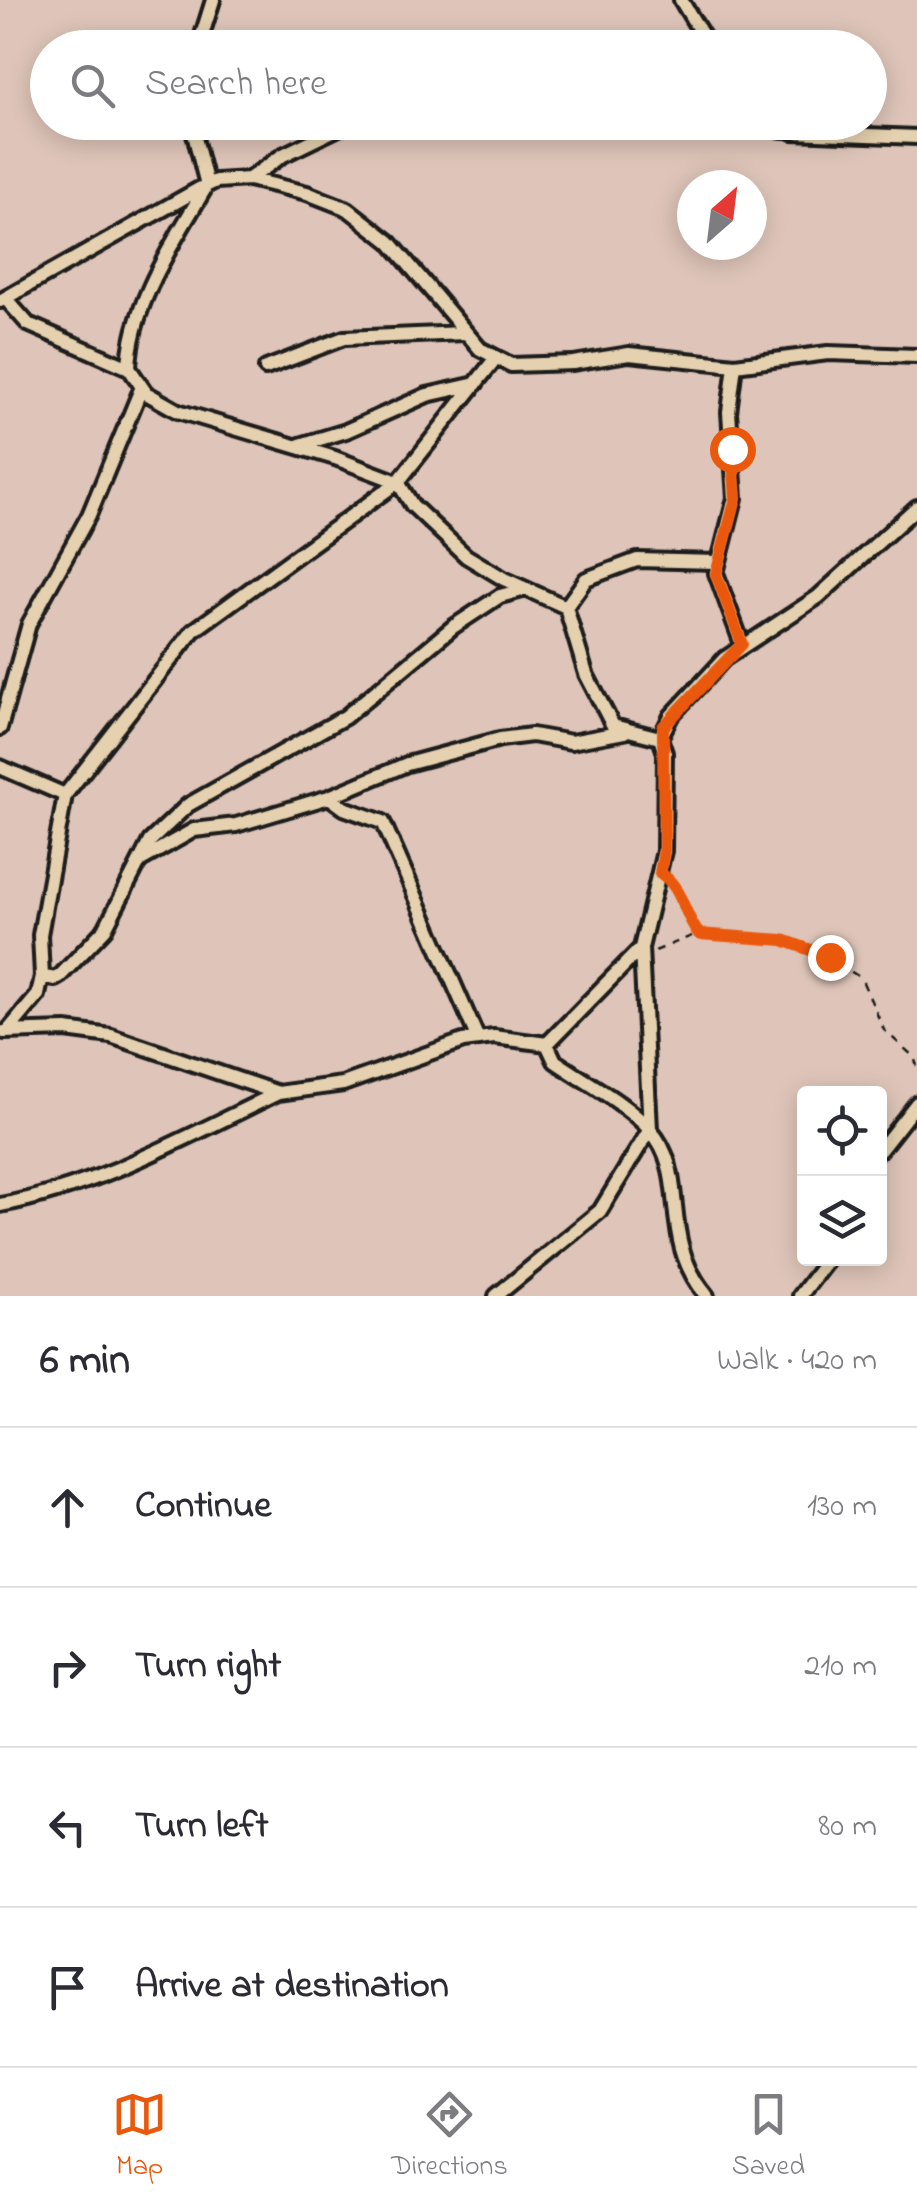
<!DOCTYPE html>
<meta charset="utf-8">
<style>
:root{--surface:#fff;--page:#f7f7f7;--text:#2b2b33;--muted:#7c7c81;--line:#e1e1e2;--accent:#ea580c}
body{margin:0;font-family:"Indie Flower",sans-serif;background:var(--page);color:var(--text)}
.controls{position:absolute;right:30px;bottom:30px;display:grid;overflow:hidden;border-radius:10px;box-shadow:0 5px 25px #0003}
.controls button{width:90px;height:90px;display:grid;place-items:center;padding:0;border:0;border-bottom:2px solid var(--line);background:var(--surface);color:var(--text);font:50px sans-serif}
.compass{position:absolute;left:677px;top:170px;width:90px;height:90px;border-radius:50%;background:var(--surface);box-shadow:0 5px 25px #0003;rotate:28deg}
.stop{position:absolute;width:30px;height:30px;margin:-22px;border:8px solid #ea580c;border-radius:50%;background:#fff}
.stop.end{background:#ea580c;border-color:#fff;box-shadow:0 2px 10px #0008}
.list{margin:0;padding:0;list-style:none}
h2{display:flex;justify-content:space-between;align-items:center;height:130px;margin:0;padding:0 40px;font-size:42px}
h2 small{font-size:32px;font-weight:400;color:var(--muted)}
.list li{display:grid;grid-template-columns:65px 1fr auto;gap:30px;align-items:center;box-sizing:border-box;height:160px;padding:0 40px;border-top:2px solid var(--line)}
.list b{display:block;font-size:38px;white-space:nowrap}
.list em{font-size:32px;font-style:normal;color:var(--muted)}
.icon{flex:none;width:55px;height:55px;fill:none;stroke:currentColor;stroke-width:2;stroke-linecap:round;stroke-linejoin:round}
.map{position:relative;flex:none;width:917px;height:1296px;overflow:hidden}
.search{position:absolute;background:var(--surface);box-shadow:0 5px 25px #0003;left:30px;right:30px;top:30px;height:110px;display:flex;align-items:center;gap:25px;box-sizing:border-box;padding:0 35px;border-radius:55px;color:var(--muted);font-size:38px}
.sheet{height:770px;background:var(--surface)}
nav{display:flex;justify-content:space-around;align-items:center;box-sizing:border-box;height:140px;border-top:2px solid var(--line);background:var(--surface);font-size:28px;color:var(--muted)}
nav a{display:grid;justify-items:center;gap:5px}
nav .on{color:var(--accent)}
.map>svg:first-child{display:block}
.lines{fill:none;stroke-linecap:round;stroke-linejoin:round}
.minor-casing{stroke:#1c1c1c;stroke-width:20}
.path{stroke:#1c1c1c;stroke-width:2.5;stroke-dasharray:8 8;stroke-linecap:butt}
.minor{stroke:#e5d1af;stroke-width:12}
.route{stroke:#ea580c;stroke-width:12}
</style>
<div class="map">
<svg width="917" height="1296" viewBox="0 0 917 1296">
<rect width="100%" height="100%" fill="#dfc5b9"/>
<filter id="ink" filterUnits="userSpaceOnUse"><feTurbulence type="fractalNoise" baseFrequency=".01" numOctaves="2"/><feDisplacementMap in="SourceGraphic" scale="20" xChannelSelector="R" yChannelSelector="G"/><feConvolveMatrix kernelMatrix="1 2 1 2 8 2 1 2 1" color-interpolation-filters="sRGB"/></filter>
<g filter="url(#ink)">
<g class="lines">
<!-- minor casing -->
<g class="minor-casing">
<path id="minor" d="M681 0 710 48
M198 48 213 0
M716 122 784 130
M775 122 793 132 917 137
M249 179 283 155 351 122
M6 299 28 324 129 368 146 393 178 411 335 458 398 482 412 505 466 556 504 579 566 607 586 674 613 726 660 738
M0 301 199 189 216 181 249 179 307 193 348 209 390 242 480 349 511 365 573 363 629 354 735 365 828 353 917 356
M735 365 729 412 735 498 716 573 742 644
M129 368C131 303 175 240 207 185L191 122
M266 368 344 338 465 333
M300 445 346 431 427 395 476 384
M566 607 586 579 637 560 717 562
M0 728 29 624 89 515 141 389
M0 767 65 795
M329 797 344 808 383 822 478 1039
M141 860 194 830 236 825 329 797 407 764 500 739 532 735 571 742 624 732
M42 976 55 979 60 976 105 929 150 841 188 805 345 717 453 627 500 596 526 589
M4 1032 66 1030 111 1036 278 1093 343 1084 463 1041 494 1037 547 1044
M7 1032 38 995 42 976 40 935 65 795 193 631 398 482 495 359
M880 1150 917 1103
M0 1205C98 1187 188 1136 278 1093
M496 1296 600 1211 650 1129 641 948
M707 1296C657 1237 691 1175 650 1130 626 1103 585 1082 555 1061L547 1044 641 948 664 851 665 753 660 738 671 716 724 659 818 597 917 507
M800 1296 829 1258"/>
</g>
<!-- path -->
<path class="path" d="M670 879 698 933
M655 951 699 933 758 936 811 947 861 978 884 1030 914 1057 917 1066"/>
<!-- minor -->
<use href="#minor" class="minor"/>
</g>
</g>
<g class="lines" filter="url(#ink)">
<!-- route -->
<path class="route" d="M732 449 736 498 716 574 742 644 663 727 664 851 660 873C682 886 683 914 699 934L783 940 830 957"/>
</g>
</svg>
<div class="controls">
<button><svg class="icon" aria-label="locate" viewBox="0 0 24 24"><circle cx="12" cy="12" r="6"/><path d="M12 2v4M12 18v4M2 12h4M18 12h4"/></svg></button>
<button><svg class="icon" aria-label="layers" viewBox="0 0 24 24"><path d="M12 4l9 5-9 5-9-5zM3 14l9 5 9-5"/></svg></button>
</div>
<svg class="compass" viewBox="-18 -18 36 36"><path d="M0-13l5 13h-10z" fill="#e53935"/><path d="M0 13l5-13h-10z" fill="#7c7c81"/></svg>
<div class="stop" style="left:732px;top:449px"></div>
<div class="stop end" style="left:830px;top:957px"></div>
<div class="search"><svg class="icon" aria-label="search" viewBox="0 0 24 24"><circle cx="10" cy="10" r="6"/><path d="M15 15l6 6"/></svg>Search here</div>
</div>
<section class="sheet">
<h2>6 min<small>Walk · 420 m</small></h2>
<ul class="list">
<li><svg class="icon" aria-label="ahead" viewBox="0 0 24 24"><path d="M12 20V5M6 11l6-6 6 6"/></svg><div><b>Continue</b></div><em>130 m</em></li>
<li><svg class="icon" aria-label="right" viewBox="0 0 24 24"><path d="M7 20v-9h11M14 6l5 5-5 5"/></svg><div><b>Turn right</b></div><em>210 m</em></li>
<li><svg class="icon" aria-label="left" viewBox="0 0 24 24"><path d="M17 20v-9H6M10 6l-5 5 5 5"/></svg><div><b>Turn left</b></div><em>80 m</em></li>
<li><svg class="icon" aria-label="arrive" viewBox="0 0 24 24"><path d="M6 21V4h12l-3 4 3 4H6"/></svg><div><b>Arrive at destination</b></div></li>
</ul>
</section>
<nav>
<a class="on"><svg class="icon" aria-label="map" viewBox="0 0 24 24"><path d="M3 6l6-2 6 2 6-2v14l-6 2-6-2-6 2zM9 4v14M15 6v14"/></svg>Map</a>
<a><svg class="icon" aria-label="directions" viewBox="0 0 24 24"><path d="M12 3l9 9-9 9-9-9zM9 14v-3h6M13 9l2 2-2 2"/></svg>Directions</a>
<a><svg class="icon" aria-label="saved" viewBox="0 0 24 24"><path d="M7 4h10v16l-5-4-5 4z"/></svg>Saved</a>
</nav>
